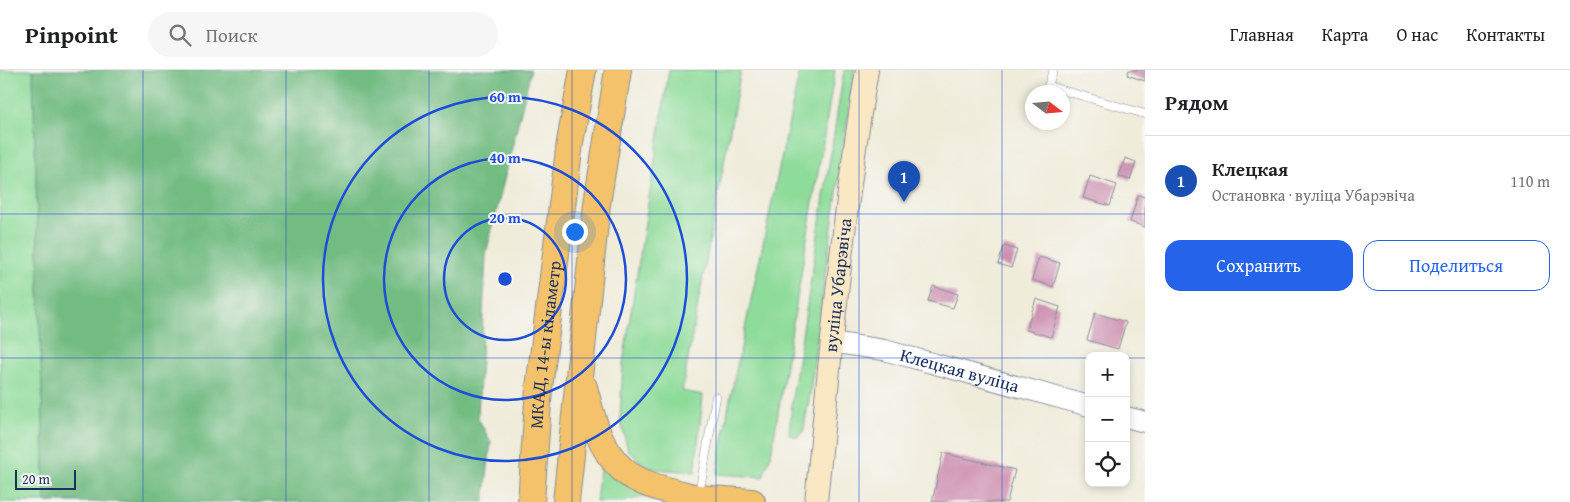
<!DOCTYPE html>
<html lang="ru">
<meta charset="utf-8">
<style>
:root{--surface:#fff;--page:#f6f6f6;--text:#202124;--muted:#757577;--line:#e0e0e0;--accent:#2563eb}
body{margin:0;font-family:"Gentium Book Plus",serif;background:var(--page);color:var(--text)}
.controls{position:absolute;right:15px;bottom:15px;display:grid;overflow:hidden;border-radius:10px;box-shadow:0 2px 8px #0003}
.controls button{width:45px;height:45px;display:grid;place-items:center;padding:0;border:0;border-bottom:1px solid var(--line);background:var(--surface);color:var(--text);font:25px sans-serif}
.compass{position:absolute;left:1025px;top:15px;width:45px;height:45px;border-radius:50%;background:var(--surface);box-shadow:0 2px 8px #0003;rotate:106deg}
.scale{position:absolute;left:15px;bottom:12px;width:61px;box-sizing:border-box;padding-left:5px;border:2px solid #1b2f5e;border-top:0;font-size:14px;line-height:18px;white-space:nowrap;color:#1b2f5e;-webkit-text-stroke:4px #f6f6f2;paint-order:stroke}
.you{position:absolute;left:574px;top:161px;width:18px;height:18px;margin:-12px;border:4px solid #fff;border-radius:50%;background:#1a73e8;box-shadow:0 0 0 8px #1a73e833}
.badge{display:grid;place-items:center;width:32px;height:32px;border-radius:50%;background:var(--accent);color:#fff;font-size:16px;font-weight:700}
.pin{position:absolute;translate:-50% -41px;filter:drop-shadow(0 1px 2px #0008)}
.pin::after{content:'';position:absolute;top:26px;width:18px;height:15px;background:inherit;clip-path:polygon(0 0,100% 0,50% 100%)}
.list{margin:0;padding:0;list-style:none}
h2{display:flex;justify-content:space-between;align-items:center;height:65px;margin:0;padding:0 20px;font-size:21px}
h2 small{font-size:16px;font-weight:400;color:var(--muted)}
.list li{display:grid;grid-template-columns:32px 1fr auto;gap:15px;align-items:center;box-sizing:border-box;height:90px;padding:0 20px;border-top:1px solid var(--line)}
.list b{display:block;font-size:19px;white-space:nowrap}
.list p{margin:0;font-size:16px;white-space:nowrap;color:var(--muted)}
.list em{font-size:16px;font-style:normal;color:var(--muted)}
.actions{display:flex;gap:10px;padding:15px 20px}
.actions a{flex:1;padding:11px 0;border:1px solid var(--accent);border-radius:15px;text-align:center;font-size:18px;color:var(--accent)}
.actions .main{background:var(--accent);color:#fff}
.icon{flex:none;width:28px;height:28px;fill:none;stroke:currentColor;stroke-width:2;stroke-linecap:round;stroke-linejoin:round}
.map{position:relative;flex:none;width:1145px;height:432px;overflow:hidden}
header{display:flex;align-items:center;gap:30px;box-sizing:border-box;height:70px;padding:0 25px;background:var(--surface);border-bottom:1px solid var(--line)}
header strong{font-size:24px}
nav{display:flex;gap:28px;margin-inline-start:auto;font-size:18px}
.search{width:350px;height:45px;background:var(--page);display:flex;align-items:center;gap:12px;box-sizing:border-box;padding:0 18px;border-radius:28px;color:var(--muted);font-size:19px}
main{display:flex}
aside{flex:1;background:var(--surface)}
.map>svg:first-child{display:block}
.green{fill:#8edc9a;stroke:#54867c}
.forest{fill:#72bc82;stroke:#467670}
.building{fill:#ce90b1}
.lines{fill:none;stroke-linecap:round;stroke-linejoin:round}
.service-casing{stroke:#868e9c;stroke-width:9}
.tertiary-casing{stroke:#868e9c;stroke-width:22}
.secondary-casing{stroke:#868e9c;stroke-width:24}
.trunk-casing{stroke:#868e9c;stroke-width:28}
.service{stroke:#fff;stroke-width:8}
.tertiary{stroke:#fff;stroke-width:20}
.secondary{stroke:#fae7c3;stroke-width:22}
.trunk{stroke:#f3c26a;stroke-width:26}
.grid{fill:none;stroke:#1d4ed8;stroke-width:1;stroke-opacity:0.55}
.ring{fill:none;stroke:#1d4ed8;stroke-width:2.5}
.labels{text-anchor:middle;stroke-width:4;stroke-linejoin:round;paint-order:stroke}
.street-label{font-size:18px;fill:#1b2f5e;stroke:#f6f6f2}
.centre{fill:#1d4ed8;stroke:#f6f6f2;stroke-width:2.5}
.ring-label{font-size:15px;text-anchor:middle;font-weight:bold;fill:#1d4ed8;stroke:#f6f6f2;stroke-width:4;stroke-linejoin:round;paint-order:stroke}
</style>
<header>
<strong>Pinpoint</strong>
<div class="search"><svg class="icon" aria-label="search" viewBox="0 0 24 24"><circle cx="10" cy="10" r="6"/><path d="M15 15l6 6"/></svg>Поиск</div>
<nav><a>Главная</a><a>Карта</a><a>О нас</a><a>Контакты</a></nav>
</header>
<main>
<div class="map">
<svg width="1145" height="432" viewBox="0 0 1145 432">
<rect width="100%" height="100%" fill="#f6f6f2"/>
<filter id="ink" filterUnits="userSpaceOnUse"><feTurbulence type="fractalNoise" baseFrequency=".02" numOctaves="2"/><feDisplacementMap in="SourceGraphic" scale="10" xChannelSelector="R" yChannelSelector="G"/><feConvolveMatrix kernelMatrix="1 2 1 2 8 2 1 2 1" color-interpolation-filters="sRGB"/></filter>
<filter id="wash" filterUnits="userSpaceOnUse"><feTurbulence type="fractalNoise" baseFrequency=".0096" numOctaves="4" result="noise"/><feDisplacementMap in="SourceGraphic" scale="20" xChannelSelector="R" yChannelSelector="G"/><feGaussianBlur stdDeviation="1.12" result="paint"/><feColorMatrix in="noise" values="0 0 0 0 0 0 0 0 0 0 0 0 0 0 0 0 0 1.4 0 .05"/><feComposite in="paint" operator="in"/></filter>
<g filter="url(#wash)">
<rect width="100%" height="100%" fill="#f0ecda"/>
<!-- green -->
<path class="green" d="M0 0H33L45 432H0Z
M669 0H741L682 321 703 325 695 402 656 399 643 394 628 380 620 348 623 293Z
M800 0H835L771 385 763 407 717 404 730 329Z
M844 0H855L824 212 810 324 803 363 797 367 789 364 793 323Z
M601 391 648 425 624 432H596Z"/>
<!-- forest -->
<path class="forest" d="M33 0H531L486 184 478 348 491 372 484 432H45Z"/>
<g id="blocks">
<!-- building -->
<path class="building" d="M1129 0H1145V11L1127 5Z
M1125 88 1136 92 1130 110 1119 106Z
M1090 106 1117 115 1110 136 1083 128Z
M1138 125 1145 127V157L1130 152Z
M1004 176 1017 180 1011 198 998 194Z
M1039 187 1060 193 1053 217 1032 210Z
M933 216 958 224 953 238 928 231Z
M1036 229 1060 237 1051 267 1026 260Z
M1095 243 1126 252 1118 279 1087 270Z
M943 383 1015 400 1007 432H932Z"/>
</g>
</g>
<g filter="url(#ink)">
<use href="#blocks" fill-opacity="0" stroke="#868e9c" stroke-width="1"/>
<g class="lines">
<!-- service casing -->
<g class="service-casing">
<path id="service" d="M1053 0 1048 16 1145 44
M699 424 716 327"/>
</g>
<!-- tertiary casing -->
<g class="tertiary-casing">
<g id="tertiary">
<path id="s1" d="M831 272 884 280 1089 336"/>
<path d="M1126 347 1145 352"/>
</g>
</g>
<!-- secondary casing -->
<g class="secondary-casing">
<g id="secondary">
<path id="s2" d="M816 432C830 288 843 143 867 0"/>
</g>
</g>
<!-- trunk casing -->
<g class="trunk-casing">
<g id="trunk">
<path d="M584 317C591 345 599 379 623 400 641 416 675 422 698 428"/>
<path d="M681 429 698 428 752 432"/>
<path id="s3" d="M531 432 539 318 570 72 583 0"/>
<path d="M566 432 597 134 618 0"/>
</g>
</g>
<!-- service -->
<use href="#service" class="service"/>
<!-- tertiary -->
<use href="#tertiary" class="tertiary"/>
<!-- secondary -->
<use href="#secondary" class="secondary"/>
<!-- trunk -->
<use href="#trunk" class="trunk"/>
</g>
</g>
<!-- grid -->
<path class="grid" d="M143 0V432M286 0V432M429 0V432M572 0V432M716 0V432M859 0V432M1002 0V432M0 144H1145M0 288H1089M1126 288H1145"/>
<!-- distance rings -->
<g class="ring">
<circle cx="505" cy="209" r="61"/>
<circle cx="505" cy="209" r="121"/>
<circle cx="505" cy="209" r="182"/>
</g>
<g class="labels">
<!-- street labels -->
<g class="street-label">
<text dy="6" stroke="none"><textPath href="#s2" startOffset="218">вуліца Убарэвіча</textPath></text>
<text dy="6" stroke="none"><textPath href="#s3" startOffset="158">МКАД, 14-ы кіламетр</textPath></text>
<text dy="6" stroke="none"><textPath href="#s1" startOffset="132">Клецкая вуліца</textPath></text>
</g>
</g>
<circle cx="505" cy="209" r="8" class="centre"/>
<g class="ring-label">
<text x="505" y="32">60 m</text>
<text x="505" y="93">40 m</text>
<text x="505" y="153">20 m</text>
</g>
</svg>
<div class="controls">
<button>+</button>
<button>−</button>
<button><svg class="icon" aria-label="locate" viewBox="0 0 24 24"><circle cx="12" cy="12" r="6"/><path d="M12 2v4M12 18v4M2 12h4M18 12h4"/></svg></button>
</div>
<svg class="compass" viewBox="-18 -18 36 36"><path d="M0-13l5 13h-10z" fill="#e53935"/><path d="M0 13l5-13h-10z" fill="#757577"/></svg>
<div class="scale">20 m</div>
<div class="you"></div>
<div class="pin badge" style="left:904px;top:132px;background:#1a4fb4">1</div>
</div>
<aside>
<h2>Рядом<small></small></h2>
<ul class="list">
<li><span class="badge" style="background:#1a4fb4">1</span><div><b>Клецкая</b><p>Остановка · вуліца Убарэвіча</p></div><em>110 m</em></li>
</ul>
<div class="actions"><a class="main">Сохранить</a><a>Поделиться</a></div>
</aside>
</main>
